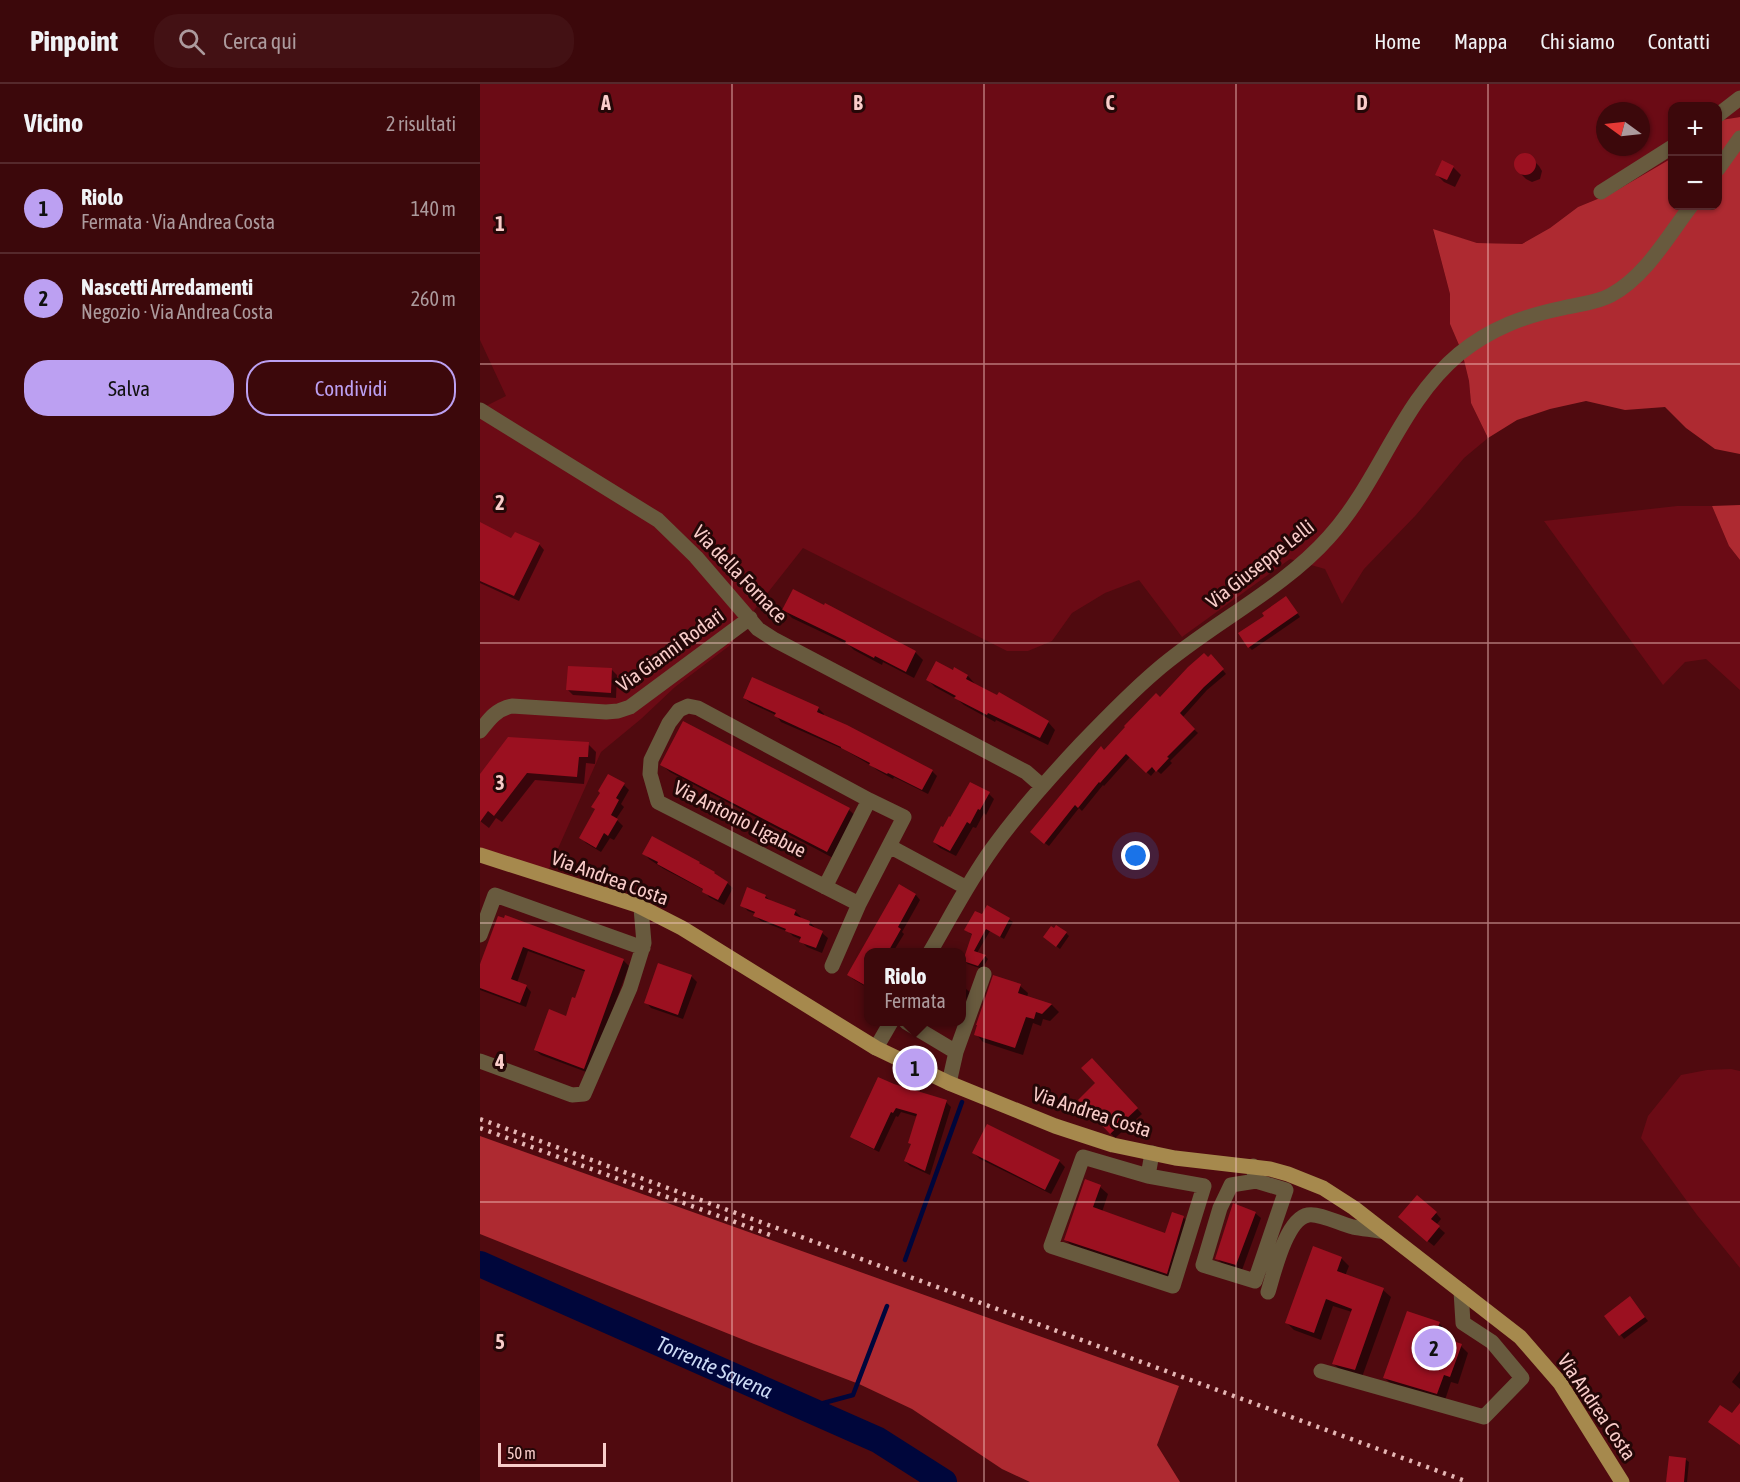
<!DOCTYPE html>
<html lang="it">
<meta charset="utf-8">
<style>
:root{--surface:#3c080b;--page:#431114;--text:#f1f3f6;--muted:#ac9a9d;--line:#55292c;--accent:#bca0f2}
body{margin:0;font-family:"Asap Condensed",sans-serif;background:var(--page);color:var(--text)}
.controls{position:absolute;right:18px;top:18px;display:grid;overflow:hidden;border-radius:12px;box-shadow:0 2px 4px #0004}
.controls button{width:54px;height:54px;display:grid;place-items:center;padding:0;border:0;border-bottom:2px solid var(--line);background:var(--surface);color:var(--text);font:30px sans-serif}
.compass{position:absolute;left:1116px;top:18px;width:54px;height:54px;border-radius:50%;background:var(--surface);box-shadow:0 2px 4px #0004;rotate:285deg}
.scale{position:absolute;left:18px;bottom:15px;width:108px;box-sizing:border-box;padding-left:6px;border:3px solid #f9cdca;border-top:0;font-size:16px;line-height:21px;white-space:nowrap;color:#f9cdca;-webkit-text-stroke:4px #240707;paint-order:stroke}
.you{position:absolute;left:656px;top:772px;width:21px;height:21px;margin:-15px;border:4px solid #fff;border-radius:50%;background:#1a73e8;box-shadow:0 0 0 9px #1a73e833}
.badge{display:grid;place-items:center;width:39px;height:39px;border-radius:50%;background:var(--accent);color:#111;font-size:20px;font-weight:700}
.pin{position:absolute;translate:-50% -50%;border:3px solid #fff;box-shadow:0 2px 6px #0006}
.popup{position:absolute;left:384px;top:864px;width:102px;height:78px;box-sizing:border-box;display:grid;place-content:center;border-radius:12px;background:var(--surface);filter:drop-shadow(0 2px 4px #0005);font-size:20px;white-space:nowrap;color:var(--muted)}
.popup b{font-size:22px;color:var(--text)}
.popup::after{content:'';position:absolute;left:50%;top:100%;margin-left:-12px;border:12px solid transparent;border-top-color:var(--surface)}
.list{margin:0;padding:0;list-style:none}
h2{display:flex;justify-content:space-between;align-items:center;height:78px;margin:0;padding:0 24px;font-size:26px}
h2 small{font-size:20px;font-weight:400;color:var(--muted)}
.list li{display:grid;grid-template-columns:39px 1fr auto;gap:18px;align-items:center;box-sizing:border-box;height:90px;padding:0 24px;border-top:2px solid var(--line)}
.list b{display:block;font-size:22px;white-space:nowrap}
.list p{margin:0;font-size:20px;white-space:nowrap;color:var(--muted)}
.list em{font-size:20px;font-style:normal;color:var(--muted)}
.actions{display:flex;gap:12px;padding:18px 24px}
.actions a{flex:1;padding:14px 0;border:2px solid var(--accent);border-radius:24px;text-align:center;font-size:21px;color:var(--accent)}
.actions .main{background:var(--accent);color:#111}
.icon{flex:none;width:33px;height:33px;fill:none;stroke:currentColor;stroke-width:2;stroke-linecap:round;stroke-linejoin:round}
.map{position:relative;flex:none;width:1260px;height:1398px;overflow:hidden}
header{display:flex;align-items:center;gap:36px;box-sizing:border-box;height:84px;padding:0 30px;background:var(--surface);border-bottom:2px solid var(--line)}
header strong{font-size:28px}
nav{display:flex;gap:33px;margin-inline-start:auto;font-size:21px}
.search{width:420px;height:54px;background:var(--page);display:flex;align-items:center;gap:15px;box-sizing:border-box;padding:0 21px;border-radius:24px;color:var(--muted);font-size:22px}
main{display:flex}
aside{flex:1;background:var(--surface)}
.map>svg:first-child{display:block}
.green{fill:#6b0b15;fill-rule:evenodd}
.forest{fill:#ae2a31}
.shadow{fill:#0007}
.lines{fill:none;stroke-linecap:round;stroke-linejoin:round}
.stream{stroke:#00063b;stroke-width:4.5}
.river{stroke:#00063b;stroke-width:26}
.building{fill:#9b1020}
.minor{stroke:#685a3e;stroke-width:15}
.major{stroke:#a6894d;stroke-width:15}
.rail{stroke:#e5b6b4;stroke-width:4.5;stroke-dasharray:3 6;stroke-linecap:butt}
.grid{fill:none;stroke:#f9cdca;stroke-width:1.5;stroke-opacity:0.55}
.labels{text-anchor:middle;stroke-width:6;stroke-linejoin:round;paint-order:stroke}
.street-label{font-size:20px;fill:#f9cdca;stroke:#240707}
.water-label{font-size:21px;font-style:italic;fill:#ccdaf5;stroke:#240707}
.grid-label{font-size:20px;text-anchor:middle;font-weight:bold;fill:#f9cdca;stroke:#240707;stroke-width:6;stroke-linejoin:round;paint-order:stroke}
</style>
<header>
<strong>Pinpoint</strong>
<div class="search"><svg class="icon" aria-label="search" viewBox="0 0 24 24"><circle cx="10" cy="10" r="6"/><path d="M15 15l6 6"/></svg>Cerca qui</div>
<nav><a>Home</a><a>Mappa</a><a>Chi siamo</a><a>Contatti</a></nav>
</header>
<main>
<aside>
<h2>Vicino<small>2 risultati</small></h2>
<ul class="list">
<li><span class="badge">1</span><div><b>Riolo</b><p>Fermata · Via Andrea Costa</p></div><em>140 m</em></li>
<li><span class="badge">2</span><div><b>Nascetti Arredamenti</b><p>Negozio · Via Andrea Costa</p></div><em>260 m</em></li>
</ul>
<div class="actions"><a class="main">Salva</a><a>Condividi</a></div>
</aside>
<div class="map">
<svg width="1260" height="1398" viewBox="0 0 1260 1398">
<rect width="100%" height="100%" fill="#500a0f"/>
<!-- green -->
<path class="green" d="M0 0H1260V33L1241 36 1238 39V22H1192V74L1132 109 1098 123 1070 144 1042 160 997 159 953 146 970 210V240L982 268 989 297 991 319 1008 354 984 374 936 431 884 485 862 520 845 485 810 475 702 553 659 496 625 509 592 529 572 557 548 567H527L323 464 275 525 249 562 195 603 161 635 121 668 68 787 0 771V325L26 312 0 256ZM1125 27H1161V63H1125Z
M1197 422H1232L1249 462 1260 476V606L1226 575 1205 578 1183 601 1064 437Z
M1251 985 1260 987V1184L1217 1131 1161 1054 1168 1032 1201 991 1227 986Z"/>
<!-- forest -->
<path class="forest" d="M1260 33V370L1235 365 1206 344 1185 323 1145 326 1106 317 1070 325 1037 336 1008 354 991 319 989 297 982 268 970 240V210L953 145 997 159 1042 160 1070 144 1098 123 1132 109 1192 74V122H1238V39L1241 36Z
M1260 421V476L1249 462 1232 422Z
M0 1052 699 1302 677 1361 700 1398H550L522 1385 432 1325 379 1300 274 1260 0 1150Z"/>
<!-- shadow -->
<path class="shadow" d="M1043 71 1051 74 1059 82 1062 87 1060 95 1052 98 1046 95 1038 87 1035 79 1038 74Z
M973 83 981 91 975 103 964 98 957 91Z
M0 439 31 456 59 460 64 466 39 517 0 499Z
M810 518 820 533 772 566 769 563Z
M346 521 435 568 443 576 434 594 403 578 402 581 374 566 369 561 312 534 304 526 345 523Z
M731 572 746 590 727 606 702 634 718 649 690 677 692 679 681 690 676 686 671 692 650 673 624 702 623 701 602 727 599 724 569 762 555 752 624 668 680 615Z
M474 585 488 592 495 600 568 638 575 646 568 661 516 636 515 638 484 621 477 615 455 603 448 596 473 588Z
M132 586 137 591 136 614 93 611 88 606Z
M264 614 338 624 344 630 343 632 452 687 457 692 448 710 414 693 413 695 397 686 392 682 365 666 301 638 296 631 270 619Z
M204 639 369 726 377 733 355 775 190 688 182 681Z
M108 660 116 668 115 680 106 679 104 700 55 696 22 738 16 734 9 744 0 737V692Z
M144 701 149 706 141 720 144 723 136 735 143 742 134 756 130 754 121 768 106 759 101 753Z
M509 710 514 715 506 731 504 729 496 744 493 743 476 772 460 764 454 758Z
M173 754 219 779 247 799 253 804 244 821 229 813 224 806 184 785 169 775 164 769Z
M419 802 436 811 440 816 422 848 424 850 413 868H388V904L373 895 369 891Z
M285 812 291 817 315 827 321 833 320 835 330 838 335 844V845L342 849 348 854 342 869 327 863 321 857 322 856 313 852 309 848 281 837 275 832 276 830 268 827 262 821Z
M508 823 533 838 524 855 510 847 497 869 505 872 508 875 502 885 488 880 484 877 493 851 489 849 503 832Z
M26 833 144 877 149 882 109 989 61 971 55 966 87 934 106 888 48 867 37 899 46 902 51 908 46 923 0 906V879L2 880Z
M586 849 589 852 580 865 568 856Z
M211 892 217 898 203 935 171 924 166 918Z
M482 902 490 908 482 924Z
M540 902 548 909 547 913 572 921 579 928 570 937 563 935 561 942 553 939 543 971 503 958 496 950Z
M617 981 662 1030 635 1054 600 1016 617 999Z
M413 1002 466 1018 471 1023 450 1091 430 1082 425 1077 432 1061 438 1033 421 1028 418 1033 416 1032 399 1068 377 1057 372 1052Z
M494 1069 579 1077 585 1083 571 1110 500 1075Z
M606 1097 620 1103 628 1110 622 1128 686 1151 693 1130 704 1134 711 1141 694 1196 593 1163 585 1155Z
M775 1129 781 1134 762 1186 742 1180 737 1174Z
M956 1129 961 1135 956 1141 965 1149 954 1162 925 1139Z
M861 1174 869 1182 865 1192 903 1206 911 1213 882 1293 861 1287 854 1280 872 1228 853 1222 841 1256 814 1246 807 1239Z
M1153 1218 1168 1237 1144 1255 1126 1232Z
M959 1239 966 1247 963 1256 981 1262 988 1269 978 1300 971 1298 965 1316 913 1302 905 1294Z
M1260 1287V1305L1252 1298Z
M1205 1375 1209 1378 1207 1398H1188Z"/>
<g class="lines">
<!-- stream -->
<path class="stream" d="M425 1176 482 1018
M325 1324 373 1311 407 1222"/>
<!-- river -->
<path class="river" id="s1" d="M0 1180 398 1356 464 1398"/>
</g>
<!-- building -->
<path class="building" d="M1034 80a11 11 0 1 1 22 0a11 11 0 1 1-22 0Z
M962 76 974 82 967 96 955 91Z
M0 438 31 454 35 448 60 459 34 512 0 497Z
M313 505 344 521 345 519 436 567 426 588 395 572 394 574 365 559 366 557 302 526Z
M806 512 818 529 768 564 758 549 784 532 782 529Z
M724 569 728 573 731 570 744 585 724 603 700 629 715 645 687 673 689 674 676 688 672 683 666 689 646 670 620 699 619 698 598 724 595 721 564 760 550 748 621 662 624 666 645 643 644 642 676 609 680 613 708 583Z
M456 577 473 586 474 583 488 591 486 595 517 611 519 608 569 637 560 654 508 629 507 631 474 614 476 612 446 596Z
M88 582 132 584 131 609 86 606Z
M272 593 339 623 337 628 367 641 453 686 442 706 408 689 407 690 389 681 390 679 361 664V663L294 632 296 629 263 614Z
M203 637 370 724 347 768 180 681Z
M28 653 109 658 108 673H99L97 693 47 689 14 732 8 727 0 738V690Z
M128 690 145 699 136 714 139 716 131 731 138 735 128 752 124 749 116 764 99 754 115 725 111 723 120 709 118 707Z
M490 698 510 708 500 726 498 725 490 740 487 738 470 767 453 758 461 742 463 743 469 732 470 733Z
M172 752 220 778 219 779 235 788 234 789 248 798 238 816 222 808 223 805 177 780 178 778 162 770Z
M419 800 436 810 418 843 421 845 408 868H388V903L367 891Z
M267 803 286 811 285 814 316 826 314 831 330 837 329 841 343 847 336 864 319 858 321 853 305 847 306 845 273 832 275 828 260 822Z
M507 821 530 834 520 853 506 845 494 867 506 871 498 882 483 877 492 850 484 846 495 827 502 830Z
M25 831 144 875 104 985 54 966 69 925 86 932 92 913 95 914 105 886 43 863 31 895 47 901 40 919 0 904V880L18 832 24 834Z
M576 841 587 848 576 863 563 853 571 842 574 844Z
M178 879 212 891 198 931 164 919Z
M513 891 541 900 538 909 572 920 562 930 556 928 554 935 546 933 535 964 494 951 497 941H496Z
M612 974 658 1024 630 1050 598 1016 615 999 601 984Z
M398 993 414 1000 467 1016 445 1087 424 1077 431 1060 428 1059 437 1030 416 1024 413 1029 411 1028 394 1065 370 1053Z
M507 1040 580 1076 565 1106 492 1069Z
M605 1095 621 1101 613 1123 685 1149 692 1128 704 1132 687 1190 584 1156Z
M937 1111 957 1128 951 1135 960 1142 947 1158 918 1133Z
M753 1119 776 1128 756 1181 735 1175Z
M833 1162 862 1173 857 1187 904 1204 875 1286 852 1280 872 1225 846 1215 834 1249 805 1239Z
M1150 1212 1165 1233 1139 1252 1124 1232Z
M927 1227 960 1238 955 1251 982 1260 970 1293 964 1291 957 1310 903 1294Z
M1260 1319V1361L1228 1338 1240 1321 1252 1329Z
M1189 1372 1206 1374 1204 1398H1186Z"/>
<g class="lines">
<!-- minor -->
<path class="minor" d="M1238 31 1260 14
M1238 85 1260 54
M1121 108 1192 63
M0 326 178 436 216 473 278 545 295 556 546 688 562 702
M208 622 218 624 389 716 424 733 379 820 178 718 170 690 171 676 189 639 199 626Z
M0 647C10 634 17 625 32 622L126 628 138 627 150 623 270 534
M409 762 487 804
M345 803 389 716
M0 851 15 811 163 864
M450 868C470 834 489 797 512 765 539 727 570 693 601 660 625 635 649 610 676 587 730 540 802 506 849 453 900 397 920 319 979 270 1011 244 1044 232 1083 224 1099 220 1117 219 1131 211 1166 192 1188 152 1211 122
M352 882 379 820
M426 938 476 968
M396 964 411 938
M0 977 92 1011 104 1010 150 904 164 859 161 824
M469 999 476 968 504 890
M773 1082 776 1097 806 1106 775 1197 723 1181 740 1124 751 1101 776 1097
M668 1092 603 1073 571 1162 693 1202 724 1102 668 1092 672 1069
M788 1208C794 1189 806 1135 828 1131 840 1129 860 1140 873 1143 884 1145 895 1146 905 1148
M841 1287 1004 1333 1042 1294 1012 1258 983 1239 981 1207"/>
<!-- major -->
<path class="major" d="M0 771 157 821 202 844 396 964 469 999 575 1042 633 1061 695 1074 790 1085 808 1090 843 1104 874 1124 1040 1253 1080 1299 1142 1398"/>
<!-- rail -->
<path class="rail" d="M0 1035 988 1398
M0 1044 293 1152"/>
</g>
<!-- grid -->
<path class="grid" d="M252 0V1398M504 0V1398M756 0V1398M1008 0V1398M0 280H1260M0 559H1260M0 839H1260M0 1118H1260"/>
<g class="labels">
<!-- street labels -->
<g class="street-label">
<text transform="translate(780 480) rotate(-38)" y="7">Via Giuseppe Lelli</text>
<text transform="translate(260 490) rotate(46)" y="7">Via della Fornace</text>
<text transform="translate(190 566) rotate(-36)" y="7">Via Gianni Rodari</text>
<text transform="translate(260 735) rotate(27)" y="7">Via Antonio Ligabue</text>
<text transform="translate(130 794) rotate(20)" y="7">Via Andrea Costa</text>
<text transform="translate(612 1028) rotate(18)" y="7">Via Andrea Costa</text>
<text transform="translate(1117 1323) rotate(56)" y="7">Via Andrea Costa</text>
</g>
<!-- water labels -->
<g class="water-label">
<text dy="7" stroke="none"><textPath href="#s1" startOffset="256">Torrente Savena</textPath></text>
</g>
</g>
<g class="grid-label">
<text x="126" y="26">A</text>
<text x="378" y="26">B</text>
<text x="630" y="26">C</text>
<text x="882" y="26">D</text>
<text x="20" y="147">1</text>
<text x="20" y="426">2</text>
<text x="20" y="706">3</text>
<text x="20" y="985">4</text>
<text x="20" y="1265">5</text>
</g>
</svg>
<div class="controls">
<button>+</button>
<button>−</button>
</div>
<svg class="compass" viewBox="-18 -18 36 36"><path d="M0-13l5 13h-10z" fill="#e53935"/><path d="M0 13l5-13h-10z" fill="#ac9a9d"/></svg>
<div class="scale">50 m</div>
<div class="you"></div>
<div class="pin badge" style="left:435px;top:984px">1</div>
<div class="popup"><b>Riolo</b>Fermata</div>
<div class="pin badge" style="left:954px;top:1264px">2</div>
</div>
</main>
